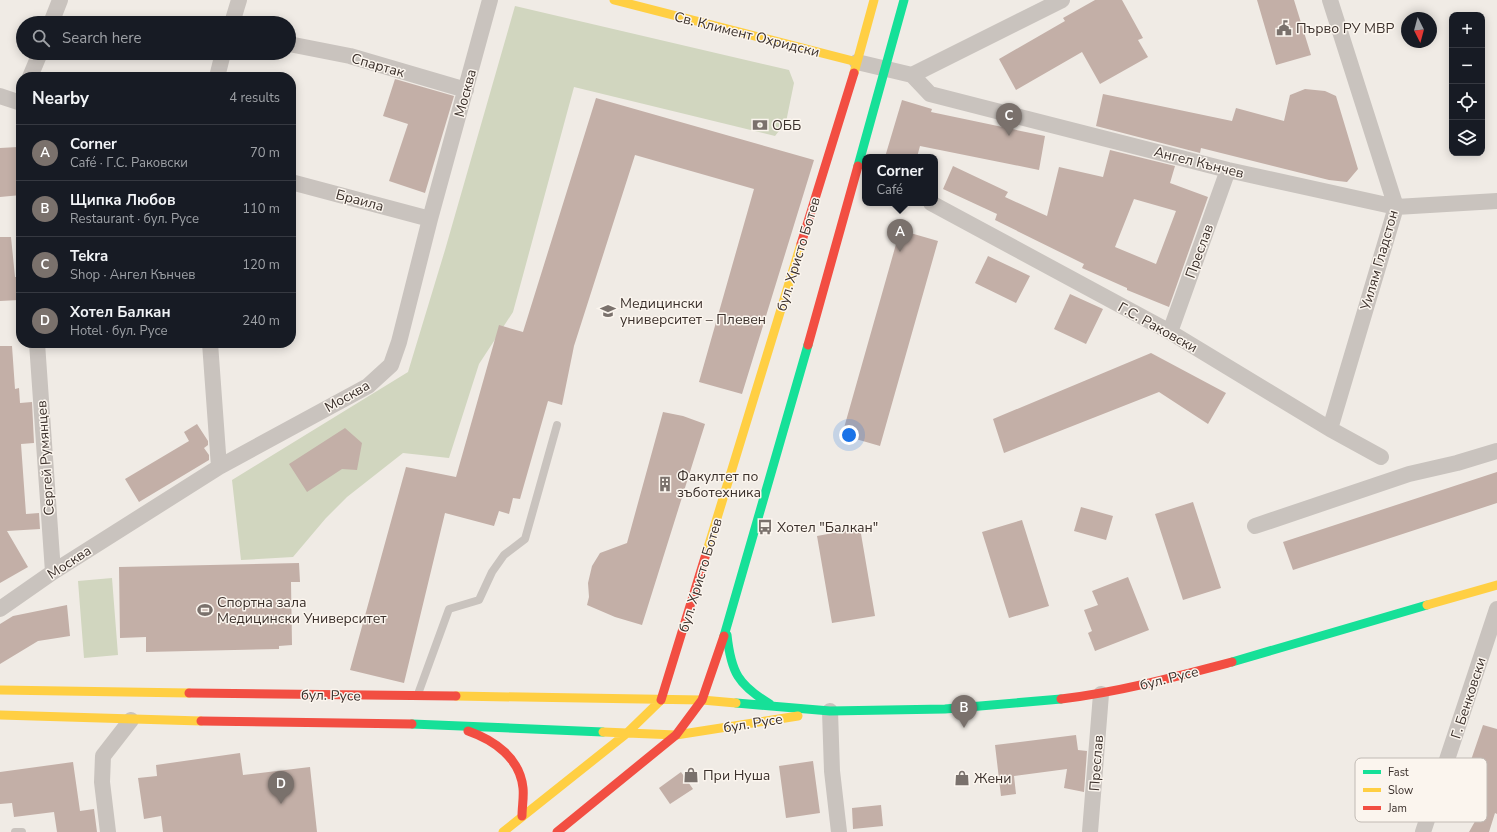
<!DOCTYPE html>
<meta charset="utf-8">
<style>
:root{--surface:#171b24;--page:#242831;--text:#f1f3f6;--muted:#9ea1a6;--line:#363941;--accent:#7a716c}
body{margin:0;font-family:"Nunito Sans",sans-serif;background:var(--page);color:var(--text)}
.controls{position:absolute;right:12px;top:12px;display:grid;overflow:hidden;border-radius:8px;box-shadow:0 2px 10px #0003}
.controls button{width:36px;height:36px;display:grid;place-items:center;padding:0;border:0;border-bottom:1px solid var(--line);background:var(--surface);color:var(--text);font:20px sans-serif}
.compass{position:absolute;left:1401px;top:12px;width:36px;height:36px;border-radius:50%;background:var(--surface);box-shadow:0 2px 10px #0003;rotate:174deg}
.you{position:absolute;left:849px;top:435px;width:14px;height:14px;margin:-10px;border:3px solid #fff;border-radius:50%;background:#1a73e8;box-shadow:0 0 0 6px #1a73e833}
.badge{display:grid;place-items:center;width:26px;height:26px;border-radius:50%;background:var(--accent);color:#fff;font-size:13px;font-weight:700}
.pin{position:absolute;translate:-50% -33px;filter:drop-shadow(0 1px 2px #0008)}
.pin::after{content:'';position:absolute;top:21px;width:14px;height:12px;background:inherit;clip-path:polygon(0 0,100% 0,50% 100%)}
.popup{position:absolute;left:862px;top:154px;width:76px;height:52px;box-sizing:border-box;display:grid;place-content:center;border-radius:8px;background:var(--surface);filter:drop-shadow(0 1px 3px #0005);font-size:13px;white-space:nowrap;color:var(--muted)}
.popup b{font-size:15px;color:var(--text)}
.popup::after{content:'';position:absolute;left:50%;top:100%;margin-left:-8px;border:8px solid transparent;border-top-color:var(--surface)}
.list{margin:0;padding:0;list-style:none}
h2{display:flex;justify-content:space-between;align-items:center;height:52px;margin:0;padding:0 16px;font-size:17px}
h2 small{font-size:13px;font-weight:400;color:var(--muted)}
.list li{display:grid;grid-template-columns:26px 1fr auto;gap:12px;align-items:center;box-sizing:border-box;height:56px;padding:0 16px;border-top:1px solid var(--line)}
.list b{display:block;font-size:15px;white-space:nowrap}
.list p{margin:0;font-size:13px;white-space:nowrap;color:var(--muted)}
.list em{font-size:13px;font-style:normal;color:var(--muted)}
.icon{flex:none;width:22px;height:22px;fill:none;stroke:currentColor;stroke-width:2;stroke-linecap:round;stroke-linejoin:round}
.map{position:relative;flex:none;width:1497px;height:832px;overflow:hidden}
.search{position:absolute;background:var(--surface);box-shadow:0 2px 10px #0003;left:16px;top:16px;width:280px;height:44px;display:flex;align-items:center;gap:10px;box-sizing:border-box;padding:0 14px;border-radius:22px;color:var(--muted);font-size:15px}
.panel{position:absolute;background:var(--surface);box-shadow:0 2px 10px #0003;left:16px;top:72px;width:280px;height:276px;border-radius:16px}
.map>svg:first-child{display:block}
.green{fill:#d1d6bf}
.building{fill:#c3afa7;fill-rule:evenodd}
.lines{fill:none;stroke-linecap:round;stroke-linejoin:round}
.lane{stroke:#c9c3be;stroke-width:8}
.street{stroke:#c9c3be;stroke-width:16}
.fast{stroke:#16e098;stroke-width:9}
.slow{stroke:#ffcf43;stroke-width:9}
.jam{stroke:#f24e42;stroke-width:9}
.labels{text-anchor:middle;stroke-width:3;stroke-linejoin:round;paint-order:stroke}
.poi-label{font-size:14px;fill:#3b302b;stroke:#fbf5ee;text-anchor:start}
.street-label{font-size:14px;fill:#3b302b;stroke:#fbf5ee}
.key{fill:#fbf5ee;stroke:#c1bab4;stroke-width:1}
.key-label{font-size:11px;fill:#3b302b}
</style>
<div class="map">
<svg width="1497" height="832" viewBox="0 0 1497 832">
<rect width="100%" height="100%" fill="#f0ebe5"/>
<!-- green -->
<path class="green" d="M515 6 789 70 794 83 786 122 775 136 574 87 513 312 479 364 449 458 403 453 347 497 326 518 293 557 241 560 232 480 408 372 445 250Z
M112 578 118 655 84 658 78 581Z"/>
<!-- building -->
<path class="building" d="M1095 0H1122L1143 38 1138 40 1148 57 1100 84 1082 52 1016 90 999 59 1065 21 1063 18Z
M1257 0H1294L1311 55 1276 65Z
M395 79 454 96 425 193 389 181 408 124 383 116Z
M1305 89 1325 91 1336 96 1358 169 1347 182 1329 180 1201 148 1200 153 1096 126 1103 94 1232 121 1236 108 1284 121 1290 95Z
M596 98 814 160 742 394 699 382 754 189 635 155 574 346 562 405 548 401 520 499 513 498 509 514 499 511 494 526 445 513 404 683 350 670 406 467 456 477 499 325 523 332Z
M902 100 932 109 931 112 1045 136 1039 170 920 146 917 157H885Z
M18 147 21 195 0 197V148Z
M1110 150 1175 166 1170 183 1208 197 1169 307 1127 290V288L1082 268 1084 264 995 220 997 214 943 189 953 166 1008 192 1005 197 1047 216 1059 167 1103 177ZM1134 199 1176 211 1156 264 1115 247Z
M900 230 938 241 880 446 842 435Z
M0 237H11L15 277H18L19 300 0 301Z
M988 256 1030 276 1016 303 975 283Z
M1070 294 1103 309 1086 344 1054 329Z
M0 346H12L15 389 19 388 20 403 32 402 34 443 21 444 26 514 39 513 40 529 7 531 28 567 0 583Z
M1151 353 1226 393 1208 424 1159 392 1004 453 993 419Z
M663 412 683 416 705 424 642 625 615 617 587 605 589 597 588 583 592 566 600 553 627 543Z
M197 424 208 441V445L204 448 209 455V460L139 502 125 479 189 441 184 432Z
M345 428 362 443 357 470 342 469 307 492 289 464Z
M1497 472V503L1293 570 1283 542Z
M1193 502 1221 588 1183 600 1155 514Z
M1081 507 1113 516 1106 540 1074 531Z
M1022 520 1049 606 1009 618 982 532Z
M860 528 875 616 832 623 817 536Z
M299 563 300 582H291L292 645 279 646V649L146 652V637L120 638 119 567Z
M1128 577 1149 630 1095 651 1088 633 1092 631 1084 610 1098 605 1092 591Z
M67 605 70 636 38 641 0 664V624L13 616Z
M1483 725 1497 729V814L1495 813 1489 832H1469L1482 809 1457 801Z
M1076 735 1078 750 1087 751 1084 792 1064 788 1067 769 1014 776 1016 794 1001 796 995 745Z
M240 753 243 775 310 767 317 832H163L161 816 144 819 138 778 157 776 156 765Z
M813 761 820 813 786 818 779 766Z
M73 762 80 811 94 809 97 832H57L54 812 14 817 12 803 0 804V772Z
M681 772 693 789 670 804 659 788Z
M881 805 883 826 853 829 852 808Z"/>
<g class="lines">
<!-- lane -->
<path class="lane" d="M418 694 449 609 479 600 492 572 504 555 525 539 557 425
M15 832H22"/>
<!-- street -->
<path class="street" d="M51 23 60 0
M232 23 239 0
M289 44 350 56 466 90
M857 62 912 75 1062 0
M912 75 930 94 1228 170 1396 207 1497 201
M30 77 40 53
M217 77 223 53
M0 96 21 103
M291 182 430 219
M931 203 1170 332 1330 429 1381 457
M1170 332 1228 170
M37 343 53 572
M210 343 219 467
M1330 429 1396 207 1330 0
M1255 526 1409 474 1457 463 1497 451
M0 609 53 572 219 467 368 386 391 365 399 342 430 219 490 0
M830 711 832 771 839 832
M108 832 102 782 103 756 131 720
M1090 832 1101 694
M1423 832 1497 609"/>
<!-- fast -->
<path class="fast" d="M858 166 904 0
M727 635C731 672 738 685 770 704
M724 636 808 345
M1232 662 1427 605
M736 703 830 711 945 709 1061 699
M412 724 603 732"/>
<!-- slow -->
<path class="slow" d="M614 0 857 62
M854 73 874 0
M706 554 801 244
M1427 605 1497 585
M0 690 189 693
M456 696 702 700 736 703
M0 715 201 721
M603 732 676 735 798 716
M503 832 626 734 661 700"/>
<!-- jam -->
<path class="jam" d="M801 244 854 73
M808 345 858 166
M189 693 456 696
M1061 699C1119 692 1175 677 1232 662
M661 700 706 554
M201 721 412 724
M468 731C494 740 520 758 523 788 524 797 522 807 522 816
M557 832 676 735 702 700 724 636"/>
</g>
<!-- icons -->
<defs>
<g id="civic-bare" transform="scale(1.2)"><path d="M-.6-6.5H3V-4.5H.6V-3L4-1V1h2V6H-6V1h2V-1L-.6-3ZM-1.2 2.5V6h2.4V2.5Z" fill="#7a716c" stroke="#fbf5ee" stroke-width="2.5" paint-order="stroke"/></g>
<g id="bank-bare" transform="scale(1.2)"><path d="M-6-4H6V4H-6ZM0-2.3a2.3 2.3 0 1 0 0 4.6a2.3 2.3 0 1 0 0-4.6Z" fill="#7a716c" stroke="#fbf5ee" stroke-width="2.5" paint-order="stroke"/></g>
<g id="university-bare" transform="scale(1.2)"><path d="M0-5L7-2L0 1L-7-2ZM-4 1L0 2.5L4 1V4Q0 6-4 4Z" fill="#7a716c" stroke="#fbf5ee" stroke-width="2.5" paint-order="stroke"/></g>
<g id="building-bare" transform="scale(1.2)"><path d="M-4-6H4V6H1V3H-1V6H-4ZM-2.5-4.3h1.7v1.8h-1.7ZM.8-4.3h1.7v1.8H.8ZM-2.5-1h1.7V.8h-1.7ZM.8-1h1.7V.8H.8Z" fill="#7a716c" stroke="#fbf5ee" stroke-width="2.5" paint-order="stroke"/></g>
<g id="bus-bare" transform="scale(1.2)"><path d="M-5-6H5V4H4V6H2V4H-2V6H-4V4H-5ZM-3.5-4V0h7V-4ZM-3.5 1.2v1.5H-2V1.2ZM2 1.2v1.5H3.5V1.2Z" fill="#7a716c" stroke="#fbf5ee" stroke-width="2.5" paint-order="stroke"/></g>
<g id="stadium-bare" transform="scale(1.2)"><path d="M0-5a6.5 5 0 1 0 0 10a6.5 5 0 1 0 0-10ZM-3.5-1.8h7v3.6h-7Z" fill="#7a716c" stroke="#fbf5ee" stroke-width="2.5" paint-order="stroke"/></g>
<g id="shop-bare" transform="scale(1.2)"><path d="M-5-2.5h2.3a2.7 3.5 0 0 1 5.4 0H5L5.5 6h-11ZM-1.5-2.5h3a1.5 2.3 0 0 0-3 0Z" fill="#7a716c" stroke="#fbf5ee" stroke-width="2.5" paint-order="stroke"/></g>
</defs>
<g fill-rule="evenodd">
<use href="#civic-bare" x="1284" y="28"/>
<use href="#bank-bare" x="760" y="125"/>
<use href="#university-bare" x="608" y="311"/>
<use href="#building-bare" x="665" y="484"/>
<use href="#bus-bare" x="765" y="527"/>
<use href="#stadium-bare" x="205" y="610"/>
<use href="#shop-bare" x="691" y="775"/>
<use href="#shop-bare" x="962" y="778"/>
</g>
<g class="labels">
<!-- poi labels -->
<g class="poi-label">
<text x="1296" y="33">Първо РУ МВР</text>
<text x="772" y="130">ОББ</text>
<text x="620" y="308">Медицински<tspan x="620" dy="16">университет – Плевен</tspan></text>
<text x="677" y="481">Факултет по<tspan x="677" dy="16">зъботехника</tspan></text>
<text x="777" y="532">Хотел "Балкан"</text>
<text x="217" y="607">Спортна зала<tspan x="217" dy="16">Медицински Университет</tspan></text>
<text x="703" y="780">При Нуша</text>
<text x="974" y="783">Жени</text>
</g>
<!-- street labels -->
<g class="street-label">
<text transform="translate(747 34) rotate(14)" y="5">Св. Климент Охридски</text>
<text transform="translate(378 65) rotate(16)" y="5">Спартак</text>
<text transform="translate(465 93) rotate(-75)" y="5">Москва</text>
<text transform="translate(1199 162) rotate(14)" y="5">Ангел Кънчев</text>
<text transform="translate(360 200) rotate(15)" y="5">Браила</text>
<text transform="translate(1199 251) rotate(-70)" y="5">Преслав</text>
<text transform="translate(798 254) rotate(-73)" y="5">бул. Христо Ботев</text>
<text transform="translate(1379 260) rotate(-74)" y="5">Уилям Гладстон</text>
<text transform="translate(1158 327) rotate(29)" y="5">Г.С. Раковски</text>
<text transform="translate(347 396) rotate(-30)" y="5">Москва</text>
<text transform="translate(45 458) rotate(-94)" y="5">Сергей Румянцев</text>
<text transform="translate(69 562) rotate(-33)" y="5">Москва</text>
<text transform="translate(700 575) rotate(-73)" y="5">бул. Христо Ботев</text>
<text transform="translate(1169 678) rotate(-14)" y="5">бул. Русе</text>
<text transform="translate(331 695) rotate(1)" y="5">бул. Русе</text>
<text transform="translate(1468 698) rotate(-72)" y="5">Г. Бенковски</text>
<text transform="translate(753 723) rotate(-9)" y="5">бул. Русе</text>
<text transform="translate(1096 763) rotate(-86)" y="5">Преслав</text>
</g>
</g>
<!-- legend -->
<rect x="1355" y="758" width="132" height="64" rx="6" class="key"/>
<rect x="1363" y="770" width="18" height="4" fill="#16e098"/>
<rect x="1363" y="788" width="18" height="4" fill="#ffcf43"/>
<rect x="1363" y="806" width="18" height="4" fill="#f24e42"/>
<g class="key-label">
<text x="1388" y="776">Fast</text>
<text x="1388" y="794">Slow</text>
<text x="1388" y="812">Jam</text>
</g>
</svg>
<div class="controls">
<button>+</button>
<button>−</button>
<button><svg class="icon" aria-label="locate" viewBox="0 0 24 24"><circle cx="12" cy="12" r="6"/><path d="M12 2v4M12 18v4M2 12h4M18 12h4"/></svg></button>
<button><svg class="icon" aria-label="layers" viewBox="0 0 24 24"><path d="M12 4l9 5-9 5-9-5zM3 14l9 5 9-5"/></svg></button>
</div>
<svg class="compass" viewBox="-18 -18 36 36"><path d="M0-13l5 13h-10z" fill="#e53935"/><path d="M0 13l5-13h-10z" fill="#9ea1a6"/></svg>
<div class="you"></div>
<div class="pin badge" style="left:900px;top:252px">A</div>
<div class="popup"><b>Corner</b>Café</div>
<div class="pin badge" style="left:964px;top:728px">B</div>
<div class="pin badge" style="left:1009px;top:136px">C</div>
<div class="pin badge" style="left:281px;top:804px">D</div>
<div class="search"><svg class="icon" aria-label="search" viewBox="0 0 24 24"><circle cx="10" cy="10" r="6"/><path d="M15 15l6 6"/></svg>Search here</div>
<section class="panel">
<h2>Nearby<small>4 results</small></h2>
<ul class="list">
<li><span class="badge">A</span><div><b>Corner</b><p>Café · Г.С. Раковски</p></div><em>70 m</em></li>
<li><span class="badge">B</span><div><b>Щипка Любов</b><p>Restaurant · бул. Русе</p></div><em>110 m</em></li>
<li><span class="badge">C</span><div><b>Tekra</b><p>Shop · Ангел Кънчев</p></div><em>120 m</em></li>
<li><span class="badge">D</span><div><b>Хотел Балкан</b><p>Hotel · бул. Русе</p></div><em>240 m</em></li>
</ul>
</section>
</div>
